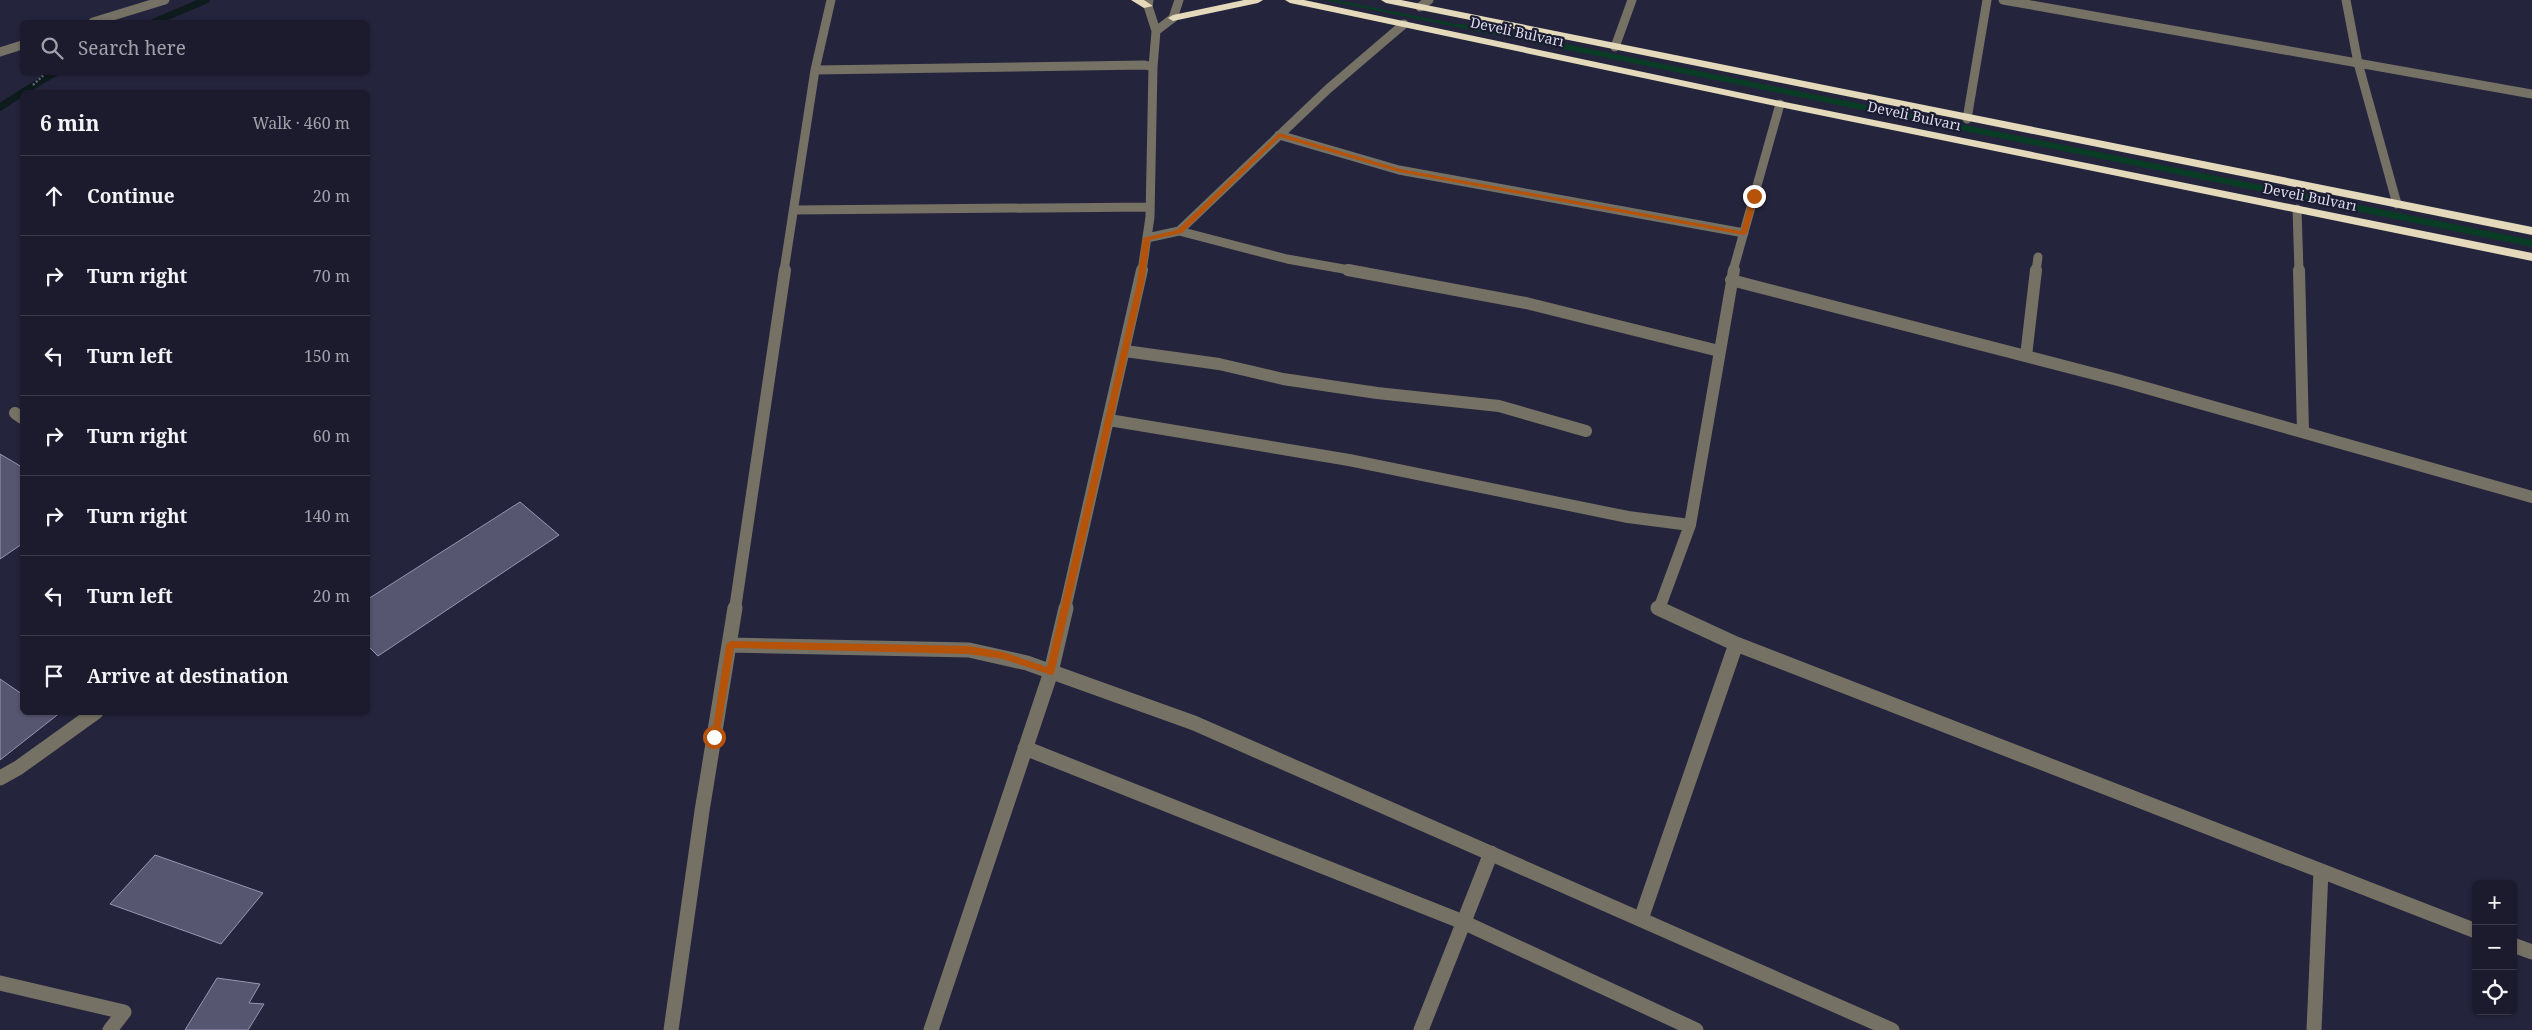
<!DOCTYPE html>
<meta charset="utf-8">
<style>
:root{--surface:#1b1b2d;--page:#242435;--text:#f1f3f6;--muted:#a0a1aa;--line:#393949}
body{margin:0;font-family:"Noto Serif",serif;background:var(--page);color:var(--text)}
.controls{position:absolute;right:15px;bottom:15px;display:grid;overflow:hidden;border-radius:8px;box-shadow:0 1px 4px #0004}
.controls button{width:45px;height:45px;display:grid;place-items:center;padding:0;border:0;border-bottom:1px solid var(--line);background:var(--surface);color:var(--text);font:25px sans-serif}
.stop{position:absolute;width:15px;height:15px;margin:-11px;border:4px solid #b45309;border-radius:50%;background:#fff}
.stop.end{background:#b45309;border-color:#fff;box-shadow:0 1px 5px #0008}
.list{margin:0;padding:0;list-style:none}
h2{display:flex;justify-content:space-between;align-items:center;height:65px;margin:0;padding:0 20px;font-size:21px}
h2 small{font-size:16px;font-weight:400;color:var(--muted)}
.list li{display:grid;grid-template-columns:32px 1fr auto;gap:15px;align-items:center;box-sizing:border-box;height:80px;padding:0 20px;border-top:1px solid var(--line)}
.list b{display:block;font-size:19px;white-space:nowrap}
.list em{font-size:16px;font-style:normal;color:var(--muted)}
.icon{flex:none;width:28px;height:28px;fill:none;stroke:currentColor;stroke-width:2;stroke-linecap:round;stroke-linejoin:round}
.map{position:relative;flex:none;width:2532px;height:1030px;overflow:hidden}
.search{position:absolute;background:var(--surface);box-shadow:0 1px 4px #0004;left:20px;top:20px;width:350px;height:55px;display:flex;align-items:center;gap:12px;box-sizing:border-box;padding:0 18px;border-radius:8px;color:var(--muted);font-size:19px}
.panel{position:absolute;background:var(--surface);box-shadow:0 1px 4px #0004;left:20px;top:90px;width:350px;height:625px;border-radius:8px}
.map>svg:first-child{display:block}
.green{fill:#083c24}
.lines{fill:none;stroke-linecap:round;stroke-linejoin:round}
.stream{stroke:#0d1b1c;stroke-width:7}
.building{fill:#565670;stroke:#9797b4}
.path{stroke:#616277;stroke-width:2.5;stroke-dasharray:2 2;stroke-linecap:butt}
.minor-far2{stroke:#757165;stroke-width:9}
.minor-far1{stroke:#757165;stroke-width:12}
.minor{stroke:#757165;stroke-width:15}
.highway{fill:#e4dabb;fill-rule:evenodd}
.route{fill:#b45309}
.labels{text-anchor:middle;stroke-width:4.5;stroke-linejoin:round;paint-order:stroke}
.far-street-label{font-size:14px;fill:#dcdded;stroke:#1b1b31}
</style>
<div class="map">
<svg width="2532" height="1030" viewBox="0 0 2532 1030">
<rect width="100%" height="100%" fill="#24243c"/>
<!-- green -->
<path class="green" d="M1324 0H1336L1456 24 1472 25 2532 240V247Z"/>
<g class="lines">
<!-- stream -->
<path class="stream" d="M154 22 206 0
M23 92 56 72
M0 107 22 93"/>
</g>
<!-- building -->
<path class="building" d="M0 454 22 467V544L0 559Z
M520 502 559 535 378 656 368 646V599Z
M0 679 22 694V712H61L0 760Z
M155 855 263 893 221 944 110 904Z
M217 978 260 984 249 1003 264 1004 248 1030H185Z"/>
<g class="lines">
<!-- path -->
<path class="path" d="M33 85 47 72"/>
<!-- minor-far2 -->
<path class="minor-far2" d="M2003 0 2532 94
M2346 0 2358 63 2397 204
M1420 7 1429 0
M93 22 165 0
M1156 31 1173 18 1179 0
M1615 47 1632 0
M0 52 22 45
M815 70 1145 65 1153 67
M1967 119 1987 0
M1279 135 1399 170 1744 233
M2297 209 2299 271
M794 210 1150 207
M1179 231 1328 89 1404 24
M1147 238 1179 231 1287 259 1355 271
M784 271 815 70 831 0
M1142 271 1150 217 1153 67 1156 31 1148 6 1149 0
M1733 271 1780 104
M2036 271 2038 257"/>
<!-- minor-far1 -->
<path class="minor-far1" d="M1348 270 1526 303 1719 351
M2299 270 2303 432
M1731 280 2118 380 2532 497
M1125 351 1219 364 1283 379 1377 393 1499 406 1586 431
M2026 356 2036 270
M15 413 22 418
M1109 420 1349 460 1628 517 1690 525
M735 609 785 270
M1065 609 1142 270
M1659 609 1690 525 1734 270"/>
<!-- minor -->
<path class="minor" d="M1658 608 1736 644 2476 931
M730 645 969 650 1027 663 1194 723 1892 1030
M1025 748 1463 922 1696 1030
M0 778 18 768 96 712
M1641 919 1736 644
M2513 945 2532 952
M0 983 124 1012 110 1030
M671 1030 702 811 735 608
M931 1030 1051 672 1066 608
M1421 1030 1491 853
M2314 1030 2321 871"/>
<!-- highway -->
<path class="highway" d="M1131 0H1144L1153 6 1144 8Z
M1244 0H1263L1258 3 1173 21 1168 18 1173 15Z
M1285 0H1304L1780 101 2532 253V261L1780 107 1290 3Z
M1381 0H1401L2532 227V235L1386 3Z"/>
</g>
<!-- route -->
<path class="route" d="M1279 133 1400 169 1741 231 1751 196 1754 194 1758 196 1747 233 1744 235 1399 172 1280 137 1182 233 1150 240 1144 283 1054 674 1051 675 1003 659 969 654 734 648 719 737 714 741 711 740 726 645 730 641 969 646 1003 652 1047 667 1137 283 1143 238 1177 230Z"/>
<g class="labels">
<!-- far-street labels -->
<g class="far-street-label">
<text transform="translate(1517 32) rotate(12)" y="5">Develi Bulvarı</text>
<text transform="translate(1914 116) rotate(12)" y="5">Develi Bulvarı</text>
<text transform="translate(2310 197) rotate(11)" y="5">Develi Bulvarı</text>
</g>
</g>
</svg>
<div class="controls">
<button>+</button>
<button>−</button>
<button><svg class="icon" aria-label="locate" viewBox="0 0 24 24"><circle cx="12" cy="12" r="6"/><path d="M12 2v4M12 18v4M2 12h4M18 12h4"/></svg></button>
</div>
<div class="stop" style="left:714px;top:737px"></div>
<div class="stop end" style="left:1754px;top:196px"></div>
<div class="search"><svg class="icon" aria-label="search" viewBox="0 0 24 24"><circle cx="10" cy="10" r="6"/><path d="M15 15l6 6"/></svg>Search here</div>
<section class="panel">
<h2>6 min<small>Walk · 460 m</small></h2>
<ul class="list">
<li><svg class="icon" aria-label="ahead" viewBox="0 0 24 24"><path d="M12 20V5M6 11l6-6 6 6"/></svg><div><b>Continue</b></div><em>20 m</em></li>
<li><svg class="icon" aria-label="right" viewBox="0 0 24 24"><path d="M7 20v-9h11M14 6l5 5-5 5"/></svg><div><b>Turn right</b></div><em>70 m</em></li>
<li><svg class="icon" aria-label="left" viewBox="0 0 24 24"><path d="M17 20v-9H6M10 6l-5 5 5 5"/></svg><div><b>Turn left</b></div><em>150 m</em></li>
<li><svg class="icon" aria-label="right" viewBox="0 0 24 24"><path d="M7 20v-9h11M14 6l5 5-5 5"/></svg><div><b>Turn right</b></div><em>60 m</em></li>
<li><svg class="icon" aria-label="right" viewBox="0 0 24 24"><path d="M7 20v-9h11M14 6l5 5-5 5"/></svg><div><b>Turn right</b></div><em>140 m</em></li>
<li><svg class="icon" aria-label="left" viewBox="0 0 24 24"><path d="M17 20v-9H6M10 6l-5 5 5 5"/></svg><div><b>Turn left</b></div><em>20 m</em></li>
<li><svg class="icon" aria-label="arrive" viewBox="0 0 24 24"><path d="M6 21V4h12l-3 4 3 4H6"/></svg><div><b>Arrive at destination</b></div></li>
</ul>
</section>
</div>
